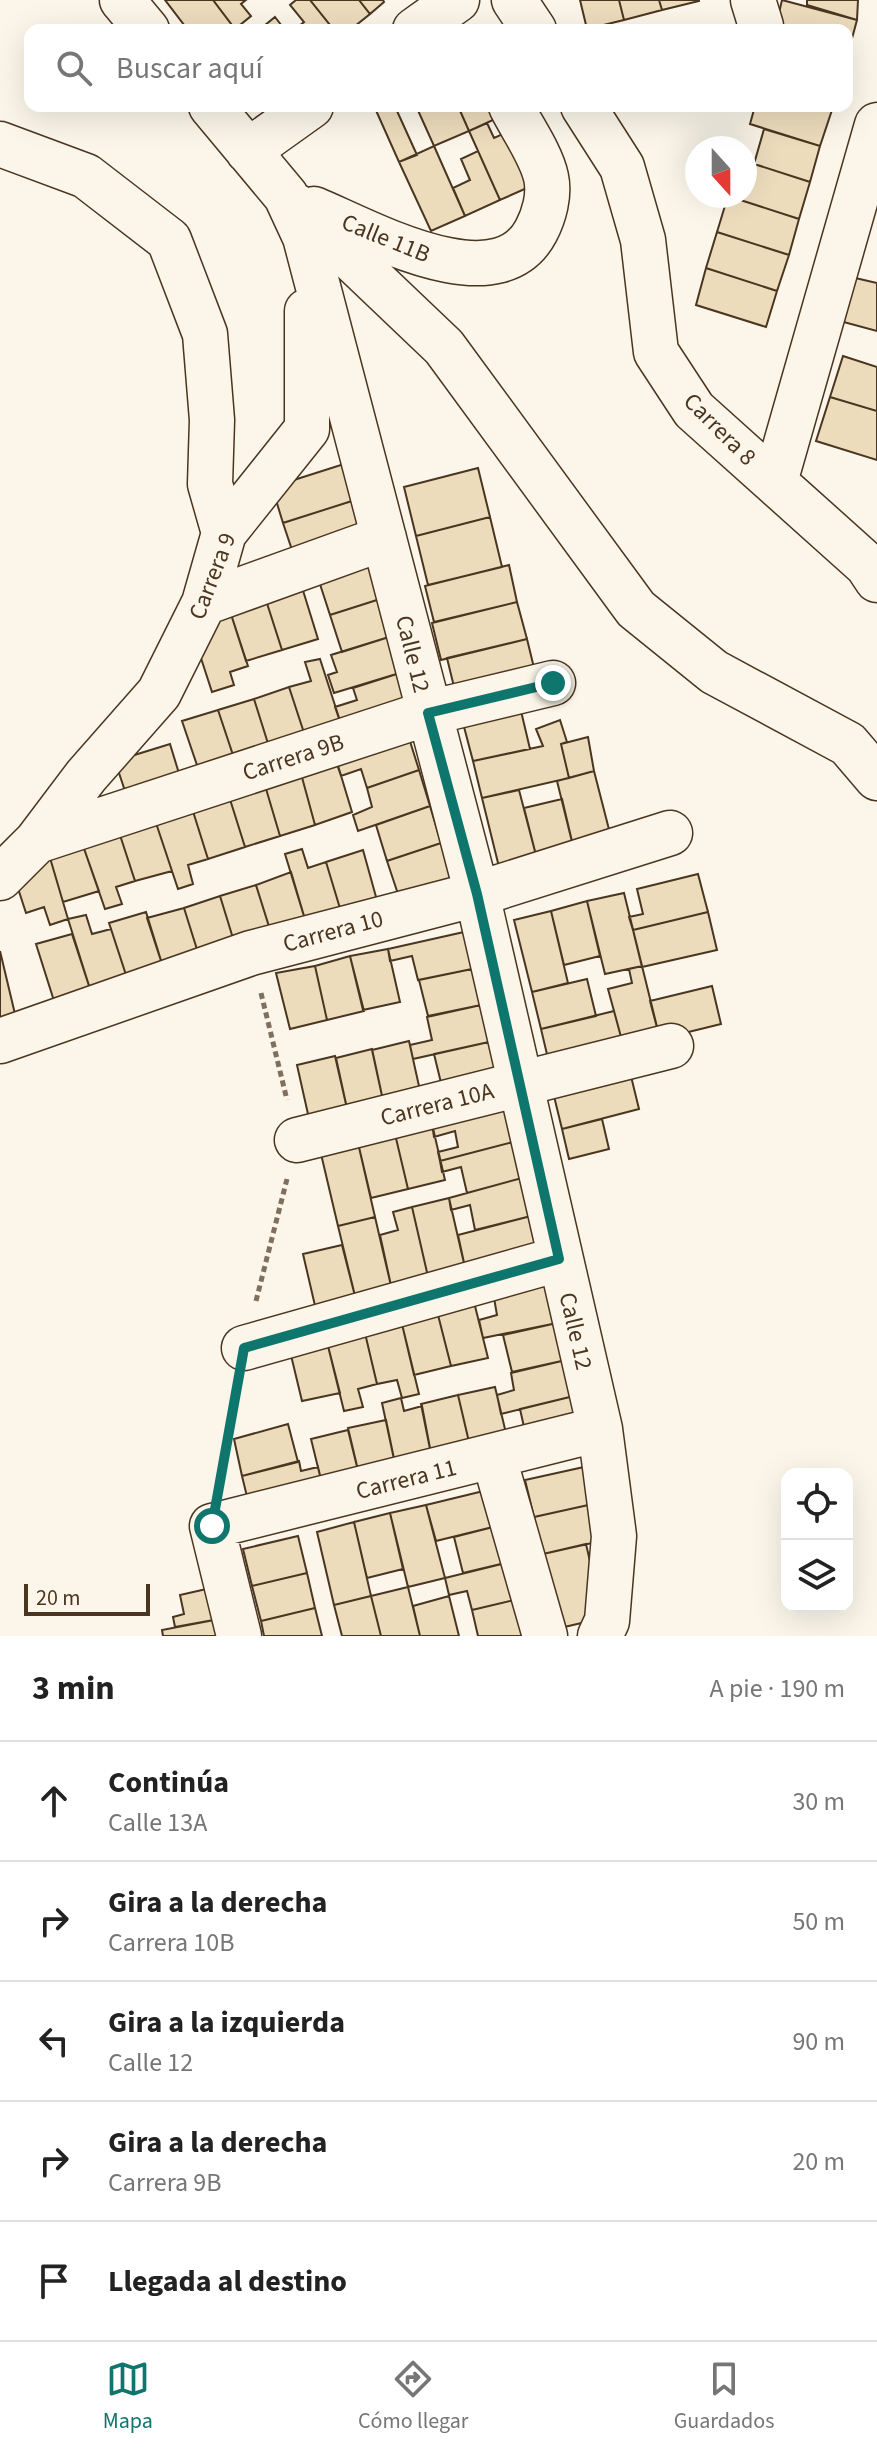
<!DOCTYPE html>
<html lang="es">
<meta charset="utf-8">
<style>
:root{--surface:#fff;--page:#f6f6f6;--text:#222;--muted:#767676;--line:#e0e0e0;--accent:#0f766e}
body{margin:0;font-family:"Source Sans 3",sans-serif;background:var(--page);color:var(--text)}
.controls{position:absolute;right:24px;bottom:24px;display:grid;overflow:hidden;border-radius:16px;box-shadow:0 8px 32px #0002}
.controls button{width:72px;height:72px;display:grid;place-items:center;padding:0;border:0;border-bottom:2px solid var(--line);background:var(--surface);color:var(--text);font:40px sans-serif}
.compass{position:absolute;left:685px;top:136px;width:72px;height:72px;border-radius:50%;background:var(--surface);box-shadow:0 8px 32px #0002;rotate:159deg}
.scale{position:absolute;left:24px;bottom:20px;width:126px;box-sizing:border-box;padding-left:8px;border:4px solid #4a3520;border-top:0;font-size:22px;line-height:28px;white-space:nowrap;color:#4a3520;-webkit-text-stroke:6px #fbf6e9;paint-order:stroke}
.stop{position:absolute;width:24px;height:24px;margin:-18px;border:6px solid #0f766e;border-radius:50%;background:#fff}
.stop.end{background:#0f766e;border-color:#fff;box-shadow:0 2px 8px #0008}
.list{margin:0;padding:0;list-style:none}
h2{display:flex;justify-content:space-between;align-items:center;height:104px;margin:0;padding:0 32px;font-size:34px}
h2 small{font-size:26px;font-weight:400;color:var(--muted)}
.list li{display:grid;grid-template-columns:52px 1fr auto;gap:24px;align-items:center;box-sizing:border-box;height:120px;padding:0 32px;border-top:2px solid var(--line)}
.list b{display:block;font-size:30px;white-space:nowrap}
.list p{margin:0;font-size:26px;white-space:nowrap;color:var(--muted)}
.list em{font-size:26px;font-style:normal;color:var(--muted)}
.icon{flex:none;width:44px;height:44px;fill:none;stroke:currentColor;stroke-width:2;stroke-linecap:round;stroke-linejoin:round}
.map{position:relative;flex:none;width:877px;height:1636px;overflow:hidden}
.search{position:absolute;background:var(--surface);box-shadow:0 8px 32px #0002;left:24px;right:24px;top:24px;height:88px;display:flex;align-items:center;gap:20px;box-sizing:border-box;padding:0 28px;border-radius:16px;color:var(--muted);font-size:30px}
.sheet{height:704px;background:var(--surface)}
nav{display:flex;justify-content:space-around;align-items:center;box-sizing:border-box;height:112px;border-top:2px solid var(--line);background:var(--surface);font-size:22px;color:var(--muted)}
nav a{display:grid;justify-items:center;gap:4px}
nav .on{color:var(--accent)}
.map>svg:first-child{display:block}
.building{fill:#ecdcbc;stroke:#4a3520;stroke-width:2}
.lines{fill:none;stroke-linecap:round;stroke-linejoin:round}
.minor-casing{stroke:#4a3520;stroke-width:47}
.path{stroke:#7f6f5c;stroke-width:5;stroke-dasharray:6 4;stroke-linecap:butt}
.minor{stroke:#fbf6e9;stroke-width:44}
.route{stroke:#0f766e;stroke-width:10}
.labels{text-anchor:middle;stroke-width:6;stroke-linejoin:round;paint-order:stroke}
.street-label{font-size:24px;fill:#4a3520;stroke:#fbf6e9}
</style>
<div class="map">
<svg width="877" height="1636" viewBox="0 0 877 1636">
<rect width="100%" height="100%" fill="#fbf6e9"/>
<!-- building -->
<path class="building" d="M165 0H213L235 29 188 30Z
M213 0H246L241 4 251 16 235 29Z
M296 0H310L334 30H294L304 22 290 5Z
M310 0H359L370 14 350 30H334Z
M359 0H383L384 2 370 14Z
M580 0H619L624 20 587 29Z
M659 0H699V1L662 10Z
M659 0 662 10 624 20 619 0Z
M782 0 857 20 847 57V30H775Z
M807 0H858L857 20 807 5Z
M275 17 285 30H259Z
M374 106H408L397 111 417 155 399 162Z
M416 106H458L469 131 434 146Z
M458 106H500L504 115 469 131Z
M755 106H818L832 110 820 146 750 124Z
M487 123 494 138 510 131 536 184 500 200 469 131Z
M764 129 820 146 810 182 754 164Z
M434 146 465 216 431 231 399 162Z
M478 151 500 200 465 216 453 188 470 180 461 159Z
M745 161 810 182 799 219 728 196H745Z
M728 196 799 219 789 255 717 232Z
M717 232 789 255 777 291 706 268Z
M706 268 777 291 766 327 696 305Z
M851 277 877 283V331L840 321Z
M843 356 877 367V411L830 397Z
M830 397 877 411V460L816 441Z
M344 464 355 500 283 523 272 487Z
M478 468 490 517 416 536 404 487Z
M355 500 367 536 295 559 283 523Z
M490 517 502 567 428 585 416 536Z
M368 562 380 599 330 615 318 578Z
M509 565 517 602 434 622 425 586Z
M301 584 318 639 282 650 264 594Z
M264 594 282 650 246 661 228 605Z
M380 599 392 636 342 652 330 615Z
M517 602 527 639 441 660 432 623Z
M228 605 248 666 230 672 234 685 212 692 198 649Z
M392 636 403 672 334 693 328 675 337 672 331 655Z
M527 639 536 676 456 695 447 658Z
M320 659 343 730 307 742 289 687 311 681 305 662Z
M403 672 415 708 343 730 335 707 357 700 353 688Z
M289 687 307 742 271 753 254 699Z
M254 699 271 753 236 764 218 710Z
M218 710 236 764 200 774 182 721Z
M521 711 530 749 473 761 463 723Z
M560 720 567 742 561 744 569 778 482 798 473 761 543 746 536 729Z
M408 735 419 770 367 788 361 769 341 776 334 755Z
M588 737 594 771 569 778 561 744Z
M170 744 181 780 127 797 115 761Z
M336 759 352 812 315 825 300 770Z
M300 770 315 825 280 836 264 782Z
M419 770 430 806 358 831 353 815 372 807 367 788Z
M594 771 613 845 575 854 557 781Z
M264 782 280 836 245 847 228 793Z
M519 790 538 863 500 871 482 798Z
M228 793 245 847 208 859 191 805Z
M562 799 575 854 538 863 524 808Z
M191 805 208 859 188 865 193 884 178 889 154 817Z
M430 806 441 843 387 861 376 825Z
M154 817 172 871 135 881 118 829Z
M118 829 135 881 116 887 122 904 105 909 81 840Z
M81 840 99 891 63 902 48 851Z
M441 843 453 880 399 897 387 861Z
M302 849 308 868 326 862 342 915 307 926 285 854Z
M363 850 378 904 342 915 326 862Z
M48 851 68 919 50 925 44 907 26 913 14 876Z
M291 872 307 926 272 936 256 885Z
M698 874 708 912 633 930 629 917 643 914 637 889Z
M256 885 272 936 236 948 220 896Z
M624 893 642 966 605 974 587 901Z
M220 896 236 948 200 959 184 908Z
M587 901 600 956 564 965 551 911Z
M184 908 200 959 164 970 147 918Z
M551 911 568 983 532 992 514 920Z
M146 912 164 970 128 981 109 923Z
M708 912 717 950 642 967 633 930Z
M86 915 92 934 111 929 128 981 91 992 68 919Z
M464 932 472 969 418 980 412 956 390 961 388 949Z
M72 934 91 992 55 1004 36 944Z
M388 949 400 1002 363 1010 350 956Z
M0 951 15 1014 0 1022Z
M350 956 364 1011 327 1020 315 966Z
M315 966 327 1020 290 1029 276 973Z
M642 966 660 1039 624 1048 608 989 632 983 629 969Z
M472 969 481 1005 428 1016 419 980Z
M587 979 596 1016 541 1029 532 992Z
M712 986 721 1024 660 1039 650 1001Z
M481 1005 489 1042 413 1059 410 1045 432 1040 427 1017Z
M614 1011 624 1048 550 1067 541 1029Z
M409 1041 421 1095 384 1105 372 1050Z
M489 1042 498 1078 443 1091 434 1054Z
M372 1049 384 1105 348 1113 336 1058Z
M335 1056 348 1113 310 1123 297 1065Z
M629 1068 639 1109 562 1129 552 1088Z
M505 1104 513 1142 440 1161 438 1152 458 1147 455 1131 434 1137 432 1124Z
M602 1119 609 1149 569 1159 562 1129Z
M432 1124 445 1180 408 1189 395 1134Z
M395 1134 408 1189 371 1198 358 1143Z
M513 1142 522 1178 467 1193 461 1167 442 1172 440 1161Z
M358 1143 375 1217 338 1226 321 1154Z
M522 1178 531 1216 475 1230 470 1205 451 1210 449 1198Z
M449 1198 466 1272 429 1281 412 1207Z
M412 1207 429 1281 392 1290 380 1235 398 1230 393 1212Z
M531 1216 539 1252 466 1272 458 1235Z
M375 1217 392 1290 356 1300 338 1226Z
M342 1245 356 1300 316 1310 303 1254Z
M547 1285 557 1323 483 1338 479 1320 497 1315 494 1298Z
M474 1302 488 1358 451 1366 437 1311Z
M437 1311 451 1366 414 1375 401 1320Z
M401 1320 419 1394 402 1398 397 1380 377 1384 364 1329Z
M557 1323 566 1360 512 1372 503 1335Z
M364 1329 377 1384 358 1389 363 1407 344 1411 326 1338Z
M326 1338 340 1393 302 1401 289 1347Z
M566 1360 574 1396 501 1414 497 1395 514 1390 511 1373Z
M495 1387 510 1450 473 1459 458 1395Z
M458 1395 473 1459 434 1469 421 1404Z
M574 1396 583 1432 528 1445 520 1409Z
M401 1398 404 1411 422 1406 434 1469 398 1478 382 1403Z
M386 1420 398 1478 362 1487 348 1428Z
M288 1424 298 1462 242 1476 234 1439Z
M348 1430 362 1487 325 1496 311 1439Z
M299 1461 301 1471 318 1467 325 1496 251 1513 242 1476Z
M584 1467 593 1504 534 1517 525 1480Z
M500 1487 509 1523 436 1541 426 1505Z
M593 1504 601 1541 543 1554 534 1517Z
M426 1505 445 1578 408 1587 390 1513Z
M390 1513 403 1569 367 1578 354 1522Z
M354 1522 371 1596 334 1605 317 1532Z
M509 1523 518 1560 463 1573 454 1537Z
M298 1536 307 1573 252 1586 243 1549Z
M586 1544 603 1618 560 1628 543 1554Z
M518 1560 527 1597 472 1610 467 1591 449 1595 445 1578Z
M307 1573 315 1608 261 1621 252 1586Z
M224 1585 230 1617 175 1627 173 1617 184 1614 180 1595Z
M408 1587 420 1636H381L371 1596Z
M371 1596 381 1636H342L334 1605Z
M449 1596 459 1636H420L413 1606Z
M527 1597V1636H478L472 1610Z
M315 1608 322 1636H264L261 1621Z
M230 1617 234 1636H163L162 1630Z"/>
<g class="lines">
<!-- minor casing -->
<g class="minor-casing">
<path id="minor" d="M122 0 147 30
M514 0 534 30
M753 0 761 26
M415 30 457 0
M211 106 286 196 305 237 477 894 600 1429 614 1536 607 1621 600 1636
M583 106 622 167 643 240 656 352 694 410 867 565 877 580
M0 144 86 176 169 240 205 334 212 420 210 484 224 533
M248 151 311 106
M296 206 444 347 636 609 714 672 848 744 877 778
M314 209C367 231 497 305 536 231 544 216 550 195 546 177 541 154 522 128 511 106
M775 482 877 125
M204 603 384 538
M37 841 428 713 553 683
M0 878 37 841 86 776 159 693 204 603 224 533 307 429V311
M0 1041 251 953 477 894 670 833
M297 1140 671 1046
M244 1348 559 1259
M494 1458 545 1636
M239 1636 212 1526 600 1429"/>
</g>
<!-- path -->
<path class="path" d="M261 993 287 1100
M256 1301 287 1179
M221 1478 237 1389"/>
<!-- minor -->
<use href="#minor" class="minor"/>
</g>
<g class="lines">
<!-- route -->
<path class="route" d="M212 1526 244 1348 559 1259 477 894 428 713 553 683"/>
</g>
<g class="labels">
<!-- street labels -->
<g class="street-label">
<text transform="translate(386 238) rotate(22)" y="8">Calle 11B</text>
<text transform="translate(720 429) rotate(45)" y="8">Carrera 8</text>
<text transform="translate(212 576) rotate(-69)" y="8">Carrera 9</text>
<text transform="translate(413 654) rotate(76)" y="8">Calle 12</text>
<text transform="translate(293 757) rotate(-18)" y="8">Carrera 9B</text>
<text transform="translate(333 931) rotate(-15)" y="8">Carrera 10</text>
<text transform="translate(437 1104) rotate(-14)" y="8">Carrera 10A</text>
<text transform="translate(576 1331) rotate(77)" y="8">Calle 12</text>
<text transform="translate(406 1479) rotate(-14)" y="8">Carrera 11</text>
</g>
</g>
</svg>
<div class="controls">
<button><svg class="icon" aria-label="locate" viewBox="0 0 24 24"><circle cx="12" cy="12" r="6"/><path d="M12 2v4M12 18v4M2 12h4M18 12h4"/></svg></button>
<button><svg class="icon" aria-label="layers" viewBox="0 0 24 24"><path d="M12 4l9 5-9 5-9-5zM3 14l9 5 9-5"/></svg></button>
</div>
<svg class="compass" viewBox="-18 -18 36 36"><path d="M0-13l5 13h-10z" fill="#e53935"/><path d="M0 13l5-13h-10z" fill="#767676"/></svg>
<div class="scale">20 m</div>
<div class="stop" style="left:212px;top:1526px"></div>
<div class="stop end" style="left:553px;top:683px"></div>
<div class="search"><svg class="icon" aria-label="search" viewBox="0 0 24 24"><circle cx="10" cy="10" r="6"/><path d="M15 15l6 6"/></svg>Buscar aquí</div>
</div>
<section class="sheet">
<h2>3 min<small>A pie · 190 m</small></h2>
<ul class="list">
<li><svg class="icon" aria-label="ahead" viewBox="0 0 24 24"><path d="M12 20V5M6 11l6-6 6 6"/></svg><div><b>Continúa</b><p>Calle 13A</p></div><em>30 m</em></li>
<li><svg class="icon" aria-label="right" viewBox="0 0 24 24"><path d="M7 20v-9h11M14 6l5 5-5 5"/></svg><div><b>Gira a la derecha</b><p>Carrera 10B</p></div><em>50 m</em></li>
<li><svg class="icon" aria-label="left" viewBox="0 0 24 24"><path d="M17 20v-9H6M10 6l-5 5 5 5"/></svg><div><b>Gira a la izquierda</b><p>Calle 12</p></div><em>90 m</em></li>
<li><svg class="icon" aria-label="right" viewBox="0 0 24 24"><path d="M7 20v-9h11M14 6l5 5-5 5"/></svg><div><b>Gira a la derecha</b><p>Carrera 9B</p></div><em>20 m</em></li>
<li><svg class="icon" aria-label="arrive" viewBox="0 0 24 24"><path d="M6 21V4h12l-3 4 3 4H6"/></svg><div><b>Llegada al destino</b></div></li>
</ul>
</section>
<nav>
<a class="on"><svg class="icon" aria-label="map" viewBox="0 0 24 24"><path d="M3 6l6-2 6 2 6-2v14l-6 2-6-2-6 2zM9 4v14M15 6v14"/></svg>Mapa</a>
<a><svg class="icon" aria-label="directions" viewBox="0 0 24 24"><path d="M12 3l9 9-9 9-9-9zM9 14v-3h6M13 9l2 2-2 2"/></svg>Cómo llegar</a>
<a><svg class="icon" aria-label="saved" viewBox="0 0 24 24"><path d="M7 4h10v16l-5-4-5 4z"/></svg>Guardados</a>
</nav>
